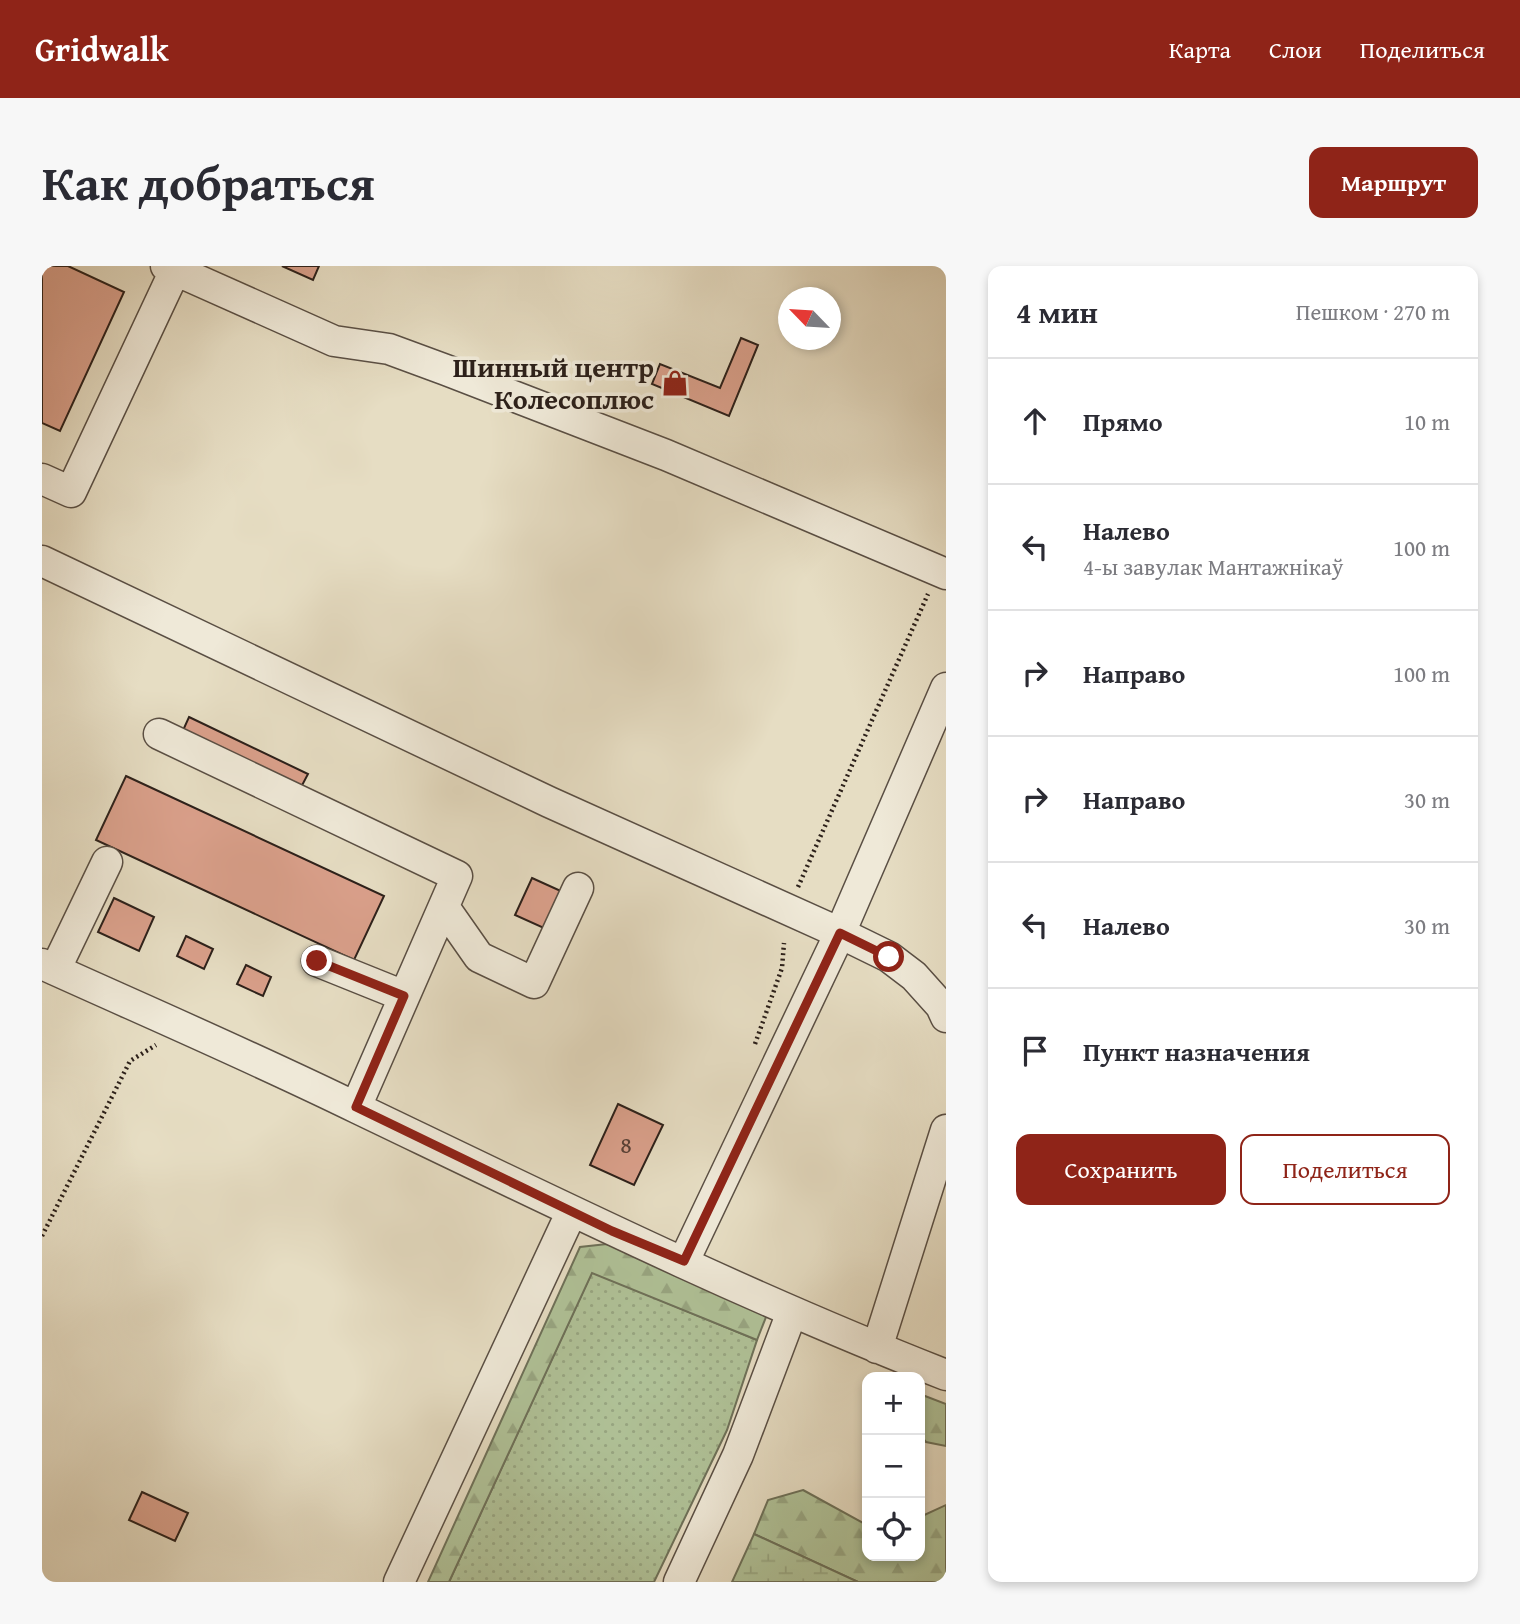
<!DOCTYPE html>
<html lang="ru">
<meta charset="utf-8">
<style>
:root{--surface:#fff;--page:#f7f7f7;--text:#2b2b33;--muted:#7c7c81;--line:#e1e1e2;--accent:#8f2418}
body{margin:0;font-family:"Gentium Book Plus",serif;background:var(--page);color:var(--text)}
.controls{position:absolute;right:21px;bottom:21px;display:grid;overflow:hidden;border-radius:14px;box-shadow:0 4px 10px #0003}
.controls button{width:63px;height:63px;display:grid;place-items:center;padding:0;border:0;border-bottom:2px solid var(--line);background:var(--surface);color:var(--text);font:35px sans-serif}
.compass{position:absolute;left:736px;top:21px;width:63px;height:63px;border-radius:50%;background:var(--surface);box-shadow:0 4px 10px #0003;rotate:295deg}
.stop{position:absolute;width:21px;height:21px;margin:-16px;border:5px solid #8f2418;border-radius:50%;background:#fff}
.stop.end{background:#8f2418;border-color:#fff;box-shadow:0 2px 7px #0008}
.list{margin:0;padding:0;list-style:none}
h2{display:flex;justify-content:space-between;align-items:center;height:91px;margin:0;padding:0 28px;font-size:30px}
h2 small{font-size:23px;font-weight:400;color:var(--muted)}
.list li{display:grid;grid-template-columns:46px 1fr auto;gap:21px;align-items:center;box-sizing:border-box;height:126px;padding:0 28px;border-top:2px solid var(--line)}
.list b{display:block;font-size:26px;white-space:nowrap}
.list p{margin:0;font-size:23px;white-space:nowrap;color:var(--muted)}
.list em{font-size:23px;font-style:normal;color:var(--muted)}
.actions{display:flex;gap:14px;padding:21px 28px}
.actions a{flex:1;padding:16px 0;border:2px solid var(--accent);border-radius:14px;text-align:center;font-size:24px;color:var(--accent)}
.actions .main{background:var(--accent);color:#fff}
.icon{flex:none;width:38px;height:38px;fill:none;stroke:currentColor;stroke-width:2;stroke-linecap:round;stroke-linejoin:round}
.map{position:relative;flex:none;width:904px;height:1316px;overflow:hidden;border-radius:14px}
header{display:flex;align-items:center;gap:42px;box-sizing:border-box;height:98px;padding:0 35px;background:var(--accent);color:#fff}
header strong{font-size:33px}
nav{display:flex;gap:38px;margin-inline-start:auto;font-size:24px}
.intro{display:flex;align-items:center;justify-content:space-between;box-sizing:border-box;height:168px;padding:0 42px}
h1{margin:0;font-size:49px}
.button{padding:18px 32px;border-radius:14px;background:var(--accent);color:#fff;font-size:24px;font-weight:700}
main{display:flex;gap:42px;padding:0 42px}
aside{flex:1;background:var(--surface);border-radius:14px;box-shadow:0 4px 10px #0003}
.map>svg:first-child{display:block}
.grass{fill:url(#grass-dots);stroke:#6e7159;stroke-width:2}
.forest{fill:url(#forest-firs);stroke:#6e7159;stroke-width:2}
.wetland{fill:url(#wetland-marsh);stroke:#6e7159;stroke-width:2}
.building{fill:#daa08b;stroke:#2c201a;stroke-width:2}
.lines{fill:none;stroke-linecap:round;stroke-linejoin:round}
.minor-casing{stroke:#5a4f44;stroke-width:33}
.path{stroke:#2c201a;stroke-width:4.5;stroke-dasharray:2 3.5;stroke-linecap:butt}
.minor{stroke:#efe9d8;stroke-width:30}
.route{stroke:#8f2418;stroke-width:9}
.labels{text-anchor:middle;stroke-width:7;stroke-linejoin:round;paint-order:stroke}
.number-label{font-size:24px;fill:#584036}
.poi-label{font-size:28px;font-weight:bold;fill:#2c201a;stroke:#efe9d8;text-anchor:end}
</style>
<header>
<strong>Gridwalk</strong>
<nav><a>Карта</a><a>Слои</a><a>Поделиться</a></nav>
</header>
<div class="intro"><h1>Как добраться</h1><a class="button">Маршрут</a></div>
<main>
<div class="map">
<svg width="904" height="1316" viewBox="0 0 904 1316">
<defs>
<pattern id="grass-dots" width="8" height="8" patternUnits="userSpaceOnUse" patternTransform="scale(1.75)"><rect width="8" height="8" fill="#b0c298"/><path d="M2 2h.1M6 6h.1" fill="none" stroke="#98a682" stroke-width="1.8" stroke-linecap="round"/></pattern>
<pattern id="forest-firs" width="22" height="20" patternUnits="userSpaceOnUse" patternTransform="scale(1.75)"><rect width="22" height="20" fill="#b0c298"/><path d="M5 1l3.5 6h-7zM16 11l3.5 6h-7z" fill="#98a682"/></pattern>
<pattern id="wetland-marsh" width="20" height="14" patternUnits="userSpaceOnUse" patternTransform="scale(1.75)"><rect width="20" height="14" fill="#b0c298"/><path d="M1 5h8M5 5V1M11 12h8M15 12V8" fill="none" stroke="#98a682"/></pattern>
</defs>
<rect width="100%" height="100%" fill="#e6ddc3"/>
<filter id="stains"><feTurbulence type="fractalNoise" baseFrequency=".00286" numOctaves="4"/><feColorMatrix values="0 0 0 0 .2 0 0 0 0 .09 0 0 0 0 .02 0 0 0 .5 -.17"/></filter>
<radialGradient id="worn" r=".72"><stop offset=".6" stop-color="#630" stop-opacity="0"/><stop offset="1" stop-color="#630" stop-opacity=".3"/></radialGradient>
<!-- grass -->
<path class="grass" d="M550 1006 715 1074 685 1164 612 1316H407Z"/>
<!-- forest -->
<path class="forest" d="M565 978 712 1030 724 1051 715 1074 550 1007 407 1316H386L538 981Z
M883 1130 904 1138V1180L884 1176 878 1169V1132Z
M761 1224 825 1259V1290H878V1251L904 1239V1316H816L712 1268 726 1234Z"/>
<!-- wetland -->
<path class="wetland" d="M712 1268 816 1316H690Z"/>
<!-- building -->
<path class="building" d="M0 0H26L82 26 18 165 0 157Z
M240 0H277L271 14Z
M699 72 716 79 687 150 610 118 618 98 678 122Z
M147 451 266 508 256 527 138 471Z
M84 510 342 630 312 694 54 574Z
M490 612 521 626 504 663 473 649Z
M72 632 112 651 97 685 56 666Z
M144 670 171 683 162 703 135 690Z
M204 699 229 711 221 730 195 718Z
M576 838 621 859 592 919 548 899Z
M100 1226 146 1247 133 1275 87 1254Z"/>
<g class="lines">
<!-- minor casing -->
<g class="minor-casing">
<path id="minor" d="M124 0 292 75 347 83 404 104 624 189 904 308
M0 213 29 226 135 0
M0 295 507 536 798 667 847 691 872 710 899 740 904 751
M117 468 415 610 314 841
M402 641 437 691 492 717 536 622
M275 695 362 730
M0 698C106 746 213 792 317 843 511 936 704 1031 904 1109
M13 704 65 596
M642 995 798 667 904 422
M835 1082 904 864
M357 1316 530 945
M637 1316 696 1189 750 1046"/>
</g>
<!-- path -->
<path class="path" d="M756 621 886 328
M713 778 740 702 742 677
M0 970 88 795 114 779"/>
<!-- minor -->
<use href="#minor" class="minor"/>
</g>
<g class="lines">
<!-- route -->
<path class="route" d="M275 695 362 730 314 841 570 965 642 995 798 667 847 691"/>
</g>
<!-- icons -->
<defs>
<g id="shop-bare" transform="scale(2.1)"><path d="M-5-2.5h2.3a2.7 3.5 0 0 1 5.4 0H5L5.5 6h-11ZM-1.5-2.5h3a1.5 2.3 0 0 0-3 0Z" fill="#8f2418" stroke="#efe9d8" stroke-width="2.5" paint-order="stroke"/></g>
</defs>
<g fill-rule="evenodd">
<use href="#shop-bare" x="633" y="117"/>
</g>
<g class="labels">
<!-- number labels -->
<g class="number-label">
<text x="584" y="887">8</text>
</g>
<!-- poi labels -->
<g class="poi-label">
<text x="612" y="111">Шинный центр<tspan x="612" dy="32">Колесоплюс</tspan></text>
</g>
</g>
<rect width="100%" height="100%" filter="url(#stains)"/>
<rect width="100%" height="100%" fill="url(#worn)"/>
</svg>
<div class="controls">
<button>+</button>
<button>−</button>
<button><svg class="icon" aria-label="locate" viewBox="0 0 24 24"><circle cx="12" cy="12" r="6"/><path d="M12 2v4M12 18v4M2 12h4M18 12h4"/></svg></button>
</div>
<svg class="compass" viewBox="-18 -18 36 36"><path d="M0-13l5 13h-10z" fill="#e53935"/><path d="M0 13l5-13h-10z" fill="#7c7c81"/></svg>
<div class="stop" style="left:847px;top:691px"></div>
<div class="stop end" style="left:275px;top:695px"></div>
</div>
<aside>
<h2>4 мин<small>Пешком · 270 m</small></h2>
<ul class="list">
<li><svg class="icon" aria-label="ahead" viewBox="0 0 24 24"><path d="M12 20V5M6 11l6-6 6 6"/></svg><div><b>Прямо</b></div><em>10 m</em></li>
<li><svg class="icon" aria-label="left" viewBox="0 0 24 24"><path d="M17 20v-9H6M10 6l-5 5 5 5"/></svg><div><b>Налево</b><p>4-ы завулак Мантажнікаў</p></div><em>100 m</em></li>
<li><svg class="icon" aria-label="right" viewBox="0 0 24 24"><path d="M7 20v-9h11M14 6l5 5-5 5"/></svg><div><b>Направо</b></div><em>100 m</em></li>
<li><svg class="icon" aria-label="right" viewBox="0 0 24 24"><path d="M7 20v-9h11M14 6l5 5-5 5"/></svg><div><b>Направо</b></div><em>30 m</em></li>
<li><svg class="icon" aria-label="left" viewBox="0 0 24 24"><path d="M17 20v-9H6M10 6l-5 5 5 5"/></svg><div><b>Налево</b></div><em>30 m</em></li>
<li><svg class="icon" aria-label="arrive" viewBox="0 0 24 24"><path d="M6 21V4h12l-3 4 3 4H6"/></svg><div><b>Пункт назначения</b></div></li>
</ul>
<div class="actions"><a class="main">Сохранить</a><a>Поделиться</a></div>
</aside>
</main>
